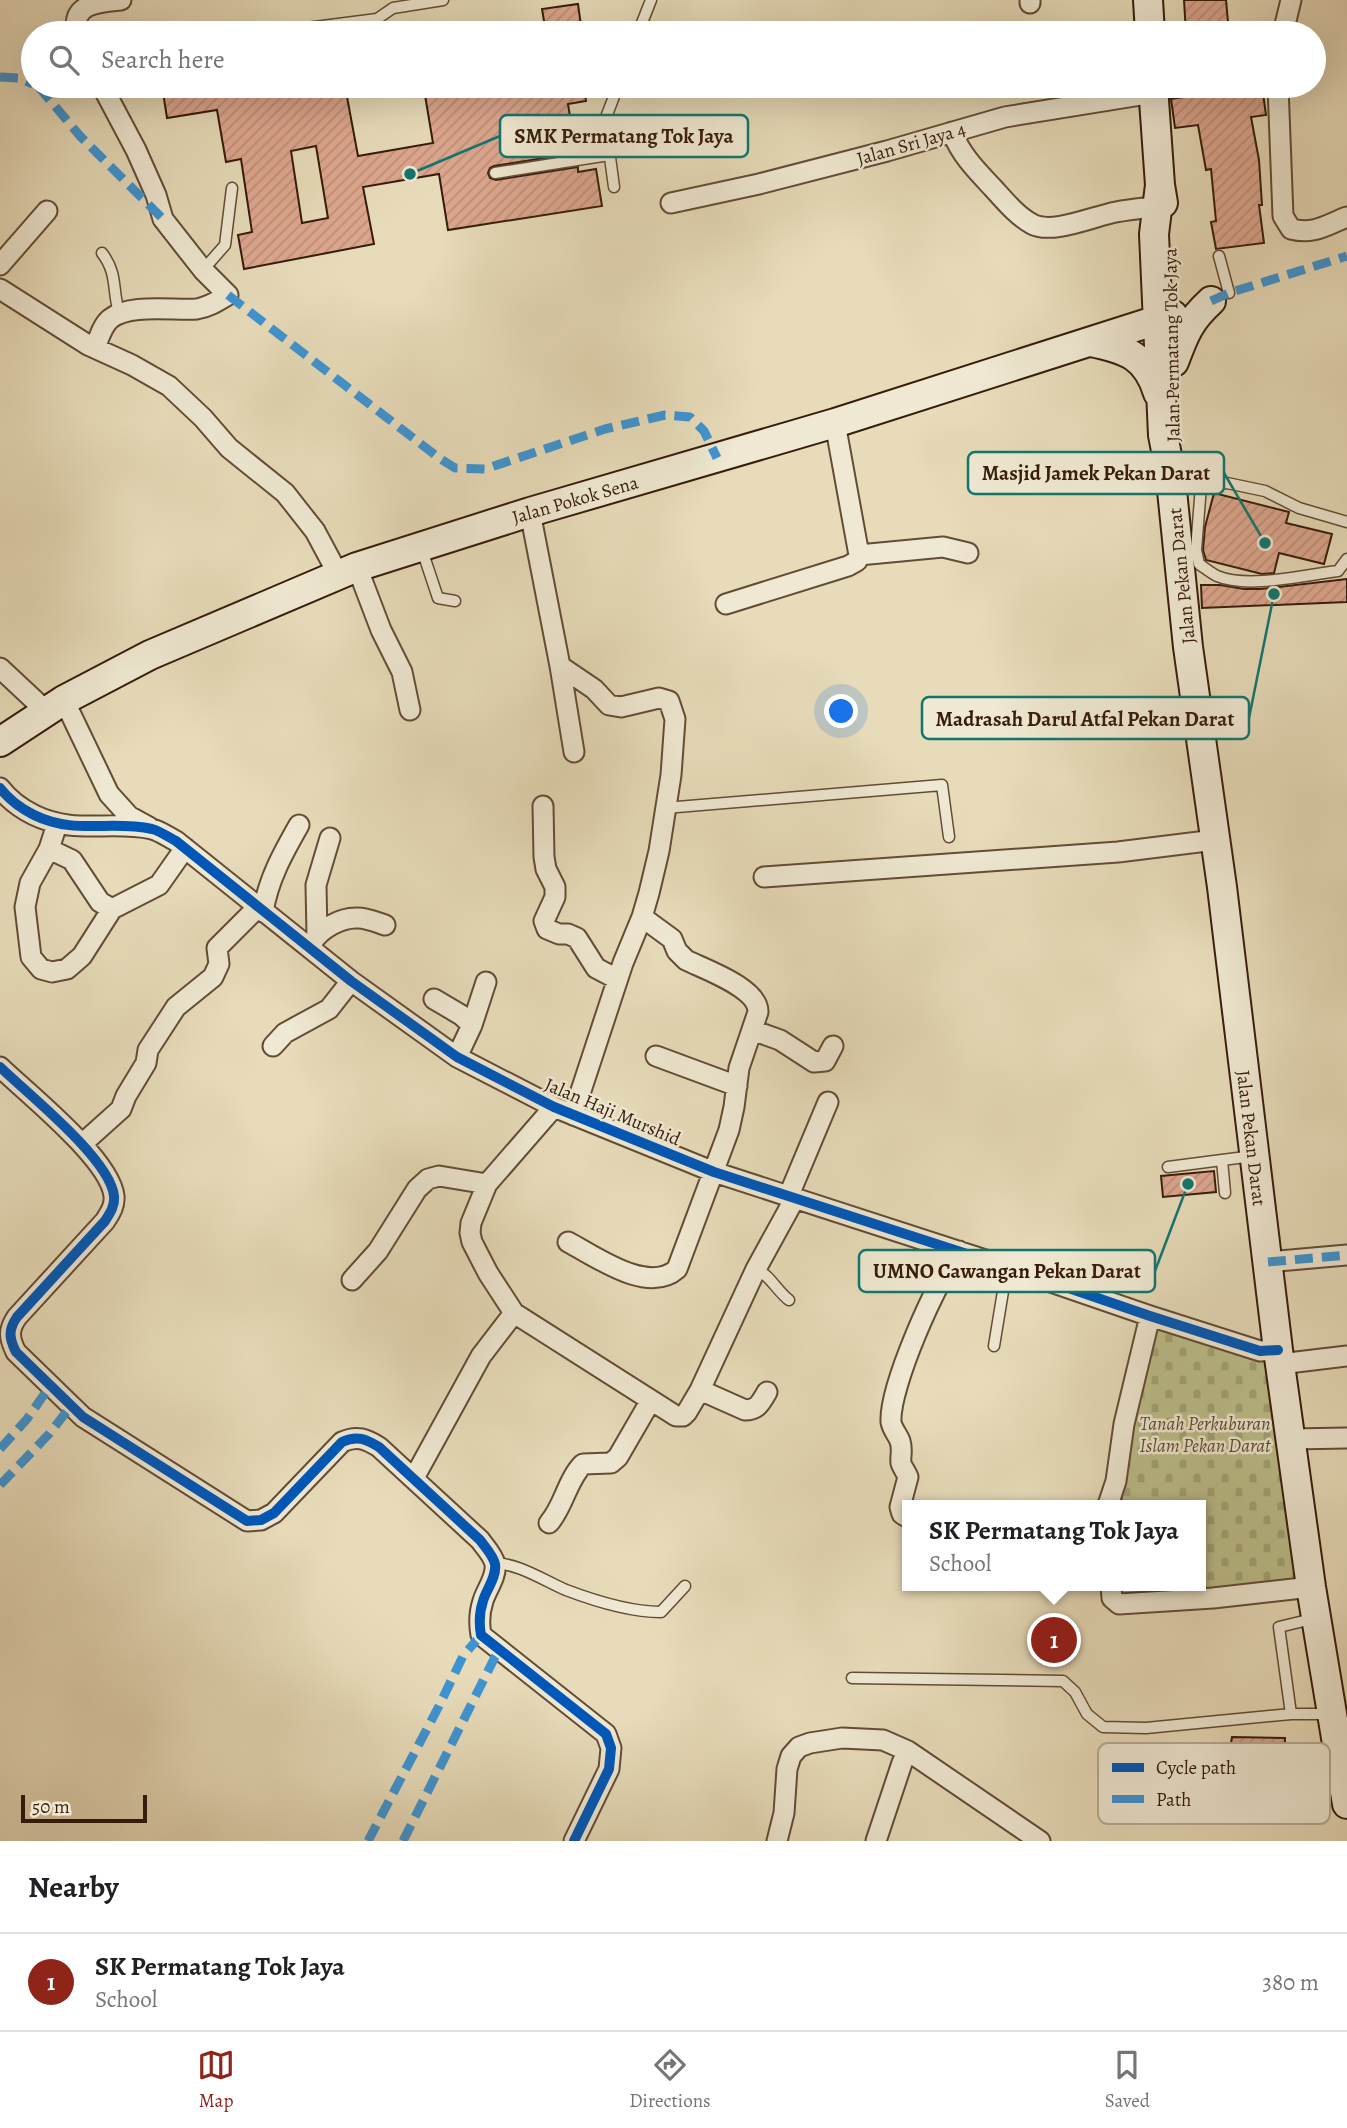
<!DOCTYPE html>
<style>
:root{--surface:#fff;--page:#f6f6f6;--text:#202124;--muted:#757577;--line:#e0e0e0;--accent:#8f2418}
body{margin:0;font-family:Alegreya,serif;background:var(--page);color:var(--text)}
.scale{position:absolute;left:21px;bottom:18px;width:126px;box-sizing:border-box;padding-left:7px;border:4px solid #371c0b;border-top:0;font-size:19px;line-height:24px;white-space:nowrap;color:#371c0b;-webkit-text-stroke:5px #efe8d2;paint-order:stroke}
.you{position:absolute;left:842px;top:712px;width:24px;height:24px;margin:-18px;border:5px solid #fff;border-radius:50%;background:#1a73e8;box-shadow:0 0 0 10px #1a73e833}
.badge{display:grid;place-items:center;width:46px;height:46px;border-radius:50%;background:var(--accent);color:#fff;font-size:23px;font-weight:700}
.pin{position:absolute;translate:-50% -50%;border:4px solid #fff;box-shadow:0 2px 7px #0006}
.popup{position:absolute;left:902px;top:1500px;width:304px;height:91px;box-sizing:border-box;display:grid;place-content:center;border-radius:0px;background:var(--surface);filter:drop-shadow(0 2px 5px #0005);font-size:23px;white-space:nowrap;color:var(--muted)}
.popup b{font-size:26px;color:var(--text)}
.popup::after{content:'';position:absolute;left:50%;top:100%;margin-left:-14px;border:14px solid transparent;border-top-color:var(--surface)}
.list{margin:0;padding:0;list-style:none}
h2{display:flex;justify-content:space-between;align-items:center;height:91px;margin:0;padding:0 28px;font-size:30px}
h2 small{font-size:23px;font-weight:400;color:var(--muted)}
.list li{display:grid;grid-template-columns:46px 1fr auto;gap:21px;align-items:center;box-sizing:border-box;height:98px;padding:0 28px;border-top:2px solid var(--line)}
.list b{display:block;font-size:26px;white-space:nowrap}
.list p{margin:0;font-size:23px;white-space:nowrap;color:var(--muted)}
.list em{font-size:23px;font-style:normal;color:var(--muted)}
.icon{flex:none;width:38px;height:38px;fill:none;stroke:currentColor;stroke-width:2;stroke-linecap:round;stroke-linejoin:round}
.map{position:relative;flex:none;width:1347px;height:1841px;overflow:hidden}
.search{position:absolute;background:var(--surface);box-shadow:0 7px 28px #0002;left:21px;right:21px;top:21px;height:77px;display:flex;align-items:center;gap:18px;box-sizing:border-box;padding:0 24px;border-radius:38px;color:var(--muted);font-size:26px}
.sheet{height:189px;background:var(--surface)}
nav{display:flex;justify-content:space-around;align-items:center;box-sizing:border-box;height:98px;border-top:2px solid var(--line);background:var(--surface);font-size:19px;color:var(--muted)}
nav a{display:grid;justify-items:center;gap:4px}
nav .on{color:var(--accent)}
.map>svg:first-child{display:block}
.cemetery{fill:url(#cemetery-stones);stroke:#7a6d4a;stroke-width:2}
.building{fill:url(#building-hatch);stroke:#371c0b;stroke-width:2;fill-rule:evenodd}
.lines{fill:none;stroke-linecap:round;stroke-linejoin:round}
.service-casing{stroke:#634c36;stroke-width:13}
.minor-casing{stroke:#634c36;stroke-width:23}
.secondary-casing{stroke:#371c0b;stroke-width:32}
.service{stroke:#efe8d2;stroke-width:10}
.minor{stroke:#efe8d2;stroke-width:19}
.secondary{stroke:#efe8d2;stroke-width:28}
.quiet{stroke:#3e94d2;stroke-width:9;stroke-dasharray:18 9;stroke-linecap:butt}
.cycleway-casing{stroke:#efe8d2;stroke-width:15}
.cycleway{stroke:#0057b8;stroke-width:10}
.labels{text-anchor:middle;stroke-width:5;stroke-linejoin:round;paint-order:stroke}
.street-label{font-size:19px;fill:#371c0b;stroke:#efe8d2}
.park-label{font-size:19px;font-style:italic;fill:#5f4d31;stroke:#efe8d2}
.key{fill:#efe8d2;stroke:#b8ab96;stroke-width:2}
.key-label{font-size:19px;fill:#371c0b}
.leader{fill:none;stroke:#0f766e;stroke-width:2.5}
.callout-dot{fill:#0f766e;stroke:#efe8d2;stroke-width:2.5}
.callout{fill:#efe8d2;stroke:#0f766e;stroke-width:2.5}
.callout-label{font-size:21px;text-anchor:middle;font-weight:bold;fill:#371c0b}
</style>
<div class="map">
<svg width="1347" height="1841" viewBox="0 0 1347 1841">
<defs>
<pattern id="cemetery-stones" width="16" height="16" patternUnits="userSpaceOnUse" patternTransform="scale(1.75)"><rect width="16" height="16" fill="#bcbe8a"/><path d="M2 7V4a2 2 0 0 1 4 0v3zM10 15v-3a2 2 0 0 1 4 0v3z" fill="#a2a376"/></pattern>
<pattern id="building-hatch" width="6" height="6" patternUnits="userSpaceOnUse" patternTransform="scale(1.75)"><rect width="6" height="6" fill="#dda78f"/><path d="M-1 1l2-2M0 6l6-6M5 7l2-2" fill="none" stroke="#be8f7a"/></pattern>
</defs>
<rect width="100%" height="100%" fill="#e7dbb9"/>
<filter id="stains"><feTurbulence type="fractalNoise" baseFrequency=".00286" numOctaves="4"/><feColorMatrix values="0 0 0 0 .2 0 0 0 0 .09 0 0 0 0 .02 0 0 0 .5 -.17"/></filter>
<radialGradient id="worn" r=".72"><stop offset=".6" stop-color="#630" stop-opacity="0"/><stop offset="1" stop-color="#630" stop-opacity=".3"/></radialGradient>
<!-- cemetery -->
<path class="cemetery" d="M1154 1327 1265 1360 1300 1580 1122 1598 1121 1586H1201V1505H1122V1482Z"/>
<!-- building -->
<path class="building" d="M1184 0H1226L1229 33H1186Z
M578 4 582 33H546L542 9Z
M162 86H345L358 156 433 143 425 95 480 86H584L586 101 568 104 576 153 494 166 490 168 488 173 490 178 496 180 578 167V172L596 169 602 206 448 230 439 174 363 187 374 244 244 269 238 235 252 232 241 159 226 162 217 110 167 118ZM316 146 328 218 302 223 291 151Z
M1183 86H1262L1266 115 1251 117 1259 160 1262 205H1259L1264 243 1216 249 1211 222 1216 221 1211 169 1206 170 1198 125 1175 128 1171 99 1184 97Z
M1214 493 1289 512 1286 523 1332 534 1324 564 1279 553 1274 573 1262 574 1206 560 1203 550 1205 527Z
M1347 579V602L1202 608 1201 585H1220L1244 589H1261Z
M1214 1171 1216 1192 1163 1197 1161 1176Z
M1232 1737 1285 1738V1765H1224V1767H1195V1743H1231Z"/>
<g class="lines">
<!-- service casing -->
<g class="service-casing">
<path id="service" d="M268 33 377 19 393 8 443 0
M638 33 651 0
M495 173 609 155
M614 187 605 120 618 86
M102 253C118 274 112 289 119 313
M1219 256 1229 293
M203 270 225 245 232 188
M1173 489 1227 483 1265 491 1299 508 1347 522
M422 550 438 598 455 601
M1192 550H1196L1201 486
M1196 550 1199 564C1205 568 1211 573 1217 576 1248 589 1305 575 1338 571L1347 559
M665 808 942 785 949 837
M1222 1160 1225 1193
M1168 1167 1253 1156
M756 1269C770 1275 777 1291 789 1300
M994 1346 1007 1267
M495 1564C516 1562 545 1581 566 1590 595 1601 629 1612 661 1612L685 1586
M852 1678 1063 1681 1075 1692 1087 1714 1103 1727 1146 1728 1291 1714H1331
M1291 1714 1279 1627 1312 1619"/>
</g>
<!-- minor casing -->
<g class="minor-casing">
<path id="minor" d="M1030 0V3
M77 33C71 3 99 2 121 0
M1283 33 1291 0
M1278 86 1283 216 1291 229C1314 235 1326 225 1347 217
M952 132C961 155 976 170 993 188 1005 201 1017 216 1032 224 1052 235 1094 216 1116 212 1132 209 1148 208 1164 206
M671 203 759 184 887 151 1005 117 1153 93
M0 265 47 211
M0 289 88 345 132 365 169 386 203 418 229 448 285 493 315 531 338 574
M95 348C99 338 102 326 110 319 129 303 175 311 197 309 209 307 218 301 228 295L203 270 163 219 156 195 136 150 102 86
M835 423 859 555
M530 512 560 666 574 752
M357 567 381 630 402 672 410 710
M726 604 848 566 857 561 859 555 943 547 968 553
M560 666 594 689 609 705 621 707 659 698 669 701 675 719 671 775 659 851 649 893 642 917 623 963 573 1115
M0 668 46 711
M64 700 109 794 129 816 149 827
M0 788C10 801 20 808 34 815 75 835 110 820 152 829 160 831 168 837 176 841L351 981 457 1057 554 1107 714 1172 1007 1267 1150 1316 1260 1351 1278 1350
M543 806 544 857 546 869 555 887V897L544 921 547 929 559 934H568L577 938 596 968 617 979
M57 824 49 849 30 883 25 907 31 957 41 969 52 972 67 969 82 956 112 909 159 885 185 848
M49 849 72 860 100 902 112 909
M764 877 1118 852 1215 840
M263 912C268 880 283 853 299 825
M317 935 316 885 330 838
M312 943C320 929 340 918 356 918 365 917 376 922 385 925
M434 999 461 1015 472 1025 457 1057
M472 1025 486 982
M752 1030 780 1040 814 1062 825 1061 833 1046
M273 1046 285 1033 329 1009 351 981
M656 1056 737 1086
M0 1067C28 1094 110 1159 114 1196 115 1206 110 1213 105 1221L17 1317C8 1330 9 1338 16 1352L83 1417 247 1521 261 1520 274 1513 342 1442C357 1435 366 1439 379 1447L480 1540C485 1547 493 1555 495 1564 497 1577 486 1590 483 1601 479 1613 479 1624 481 1635L606 1734 611 1748 609 1769 574 1841
M554 1107 487 1184 471 1223 470 1233 472 1242 488 1273 514 1313 676 1416H683L687 1412 700 1390 756 1269 795 1198
M82 1144 121 1109 126 1096 146 1063 148 1050 176 1007 213 977 219 964 217 948 258 907
M789 1195 828 1102
M568 1242C595 1256 648 1295 677 1269L729 1130 734 1107 739 1068 758 1012C759 988 704 969 686 960L677 951 672 939 642 917
M1268 1262 1347 1255
M352 1280 378 1251 417 1189 428 1179 439 1176 487 1184
M1280 1364 1347 1356
M700 1390 745 1410C758 1410 761 1402 767 1392
M1291 1439 1347 1438
M414 1478 481 1356 514 1313
M1108 1505 1116 1481 1124 1424 1150 1316
M907 1517 902 1514 900 1507 908 1477C906 1472 902 1467 901 1463 900 1455 903 1451 900 1441 898 1435 892 1429 891 1422 889 1387 937 1279 959 1251
M549 1523C564 1506 567 1480 583 1464L611 1463 618 1457 651 1400
M1111 1586 1112 1598 1119 1604 1213 1598 1311 1587
M777 1841 784 1813 787 1769 791 1756 799 1747 810 1743 842 1738 883 1740 908 1751 1040 1841
M876 1841 902 1763 908 1751"/>
</g>
<!-- secondary casing -->
<g class="secondary-casing">
<path id="secondary" d="M1148 0 1150 33
M1153 86 1160 185 1163 203
M1160 185 1154 234 1163 435 1170 471 1188 647 1222 887 1278 1350 1311 1587 1347 1804
M1091 342C1126 349 1147 356 1158 393
M1174 362C1184 335 1189 321 1211 301
M0 742 64 700 150 655 357 567 530 512 835 423 1173 315"/>
</g>
<!-- service -->
<use href="#service" class="service"/>
<!-- minor -->
<use href="#minor" class="minor"/>
<!-- secondary -->
<use href="#secondary" class="secondary"/>
<!-- quiet -->
<path class="quiet" d="M0 77 19 78 33 84
M38 86 80 136 163 219
M228 295 439 458 455 468 485 469 605 429 665 415 690 417 704 431 717 458
M1211 301 1229 293 1347 256
M1268 1262 1347 1255
M0 1449 27 1419 50 1386
M0 1485 49 1434 70 1407
M368 1841 439 1706 463 1656 481 1635
M403 1841 499 1649"/>
<!-- cycleway casing -->
<g class="cycleway-casing">
<path id="cycleway" d="M0 788C10 801 20 808 34 815 75 835 110 820 152 829 160 831 168 837 176 841L351 981 457 1057 554 1107 714 1172 1007 1267 1150 1316 1260 1351 1278 1350
M0 1067C28 1094 110 1159 114 1196 115 1206 110 1213 105 1221L17 1317C8 1330 9 1338 16 1352L83 1417 247 1521 261 1520 274 1513 342 1442C357 1435 366 1439 379 1447L480 1540C485 1547 493 1555 495 1564 497 1577 486 1590 483 1601 479 1613 479 1624 481 1635L606 1734 611 1748 609 1769 574 1841"/>
</g>
<!-- cycleway -->
<use href="#cycleway" class="cycleway"/>
</g>
<g class="labels">
<!-- street labels -->
<g class="street-label">
<text transform="translate(911 143) rotate(-16)" y="7">Jalan Sri Jaya 4</text>
<text transform="translate(1171 345) rotate(-91)" y="7">Jalan Permatang Tok Jaya</text>
<text transform="translate(575 499) rotate(-16)" y="7">Jalan Pokok Sena</text>
<text transform="translate(1181 576) rotate(-96)" y="7">Jalan Pekan Darat</text>
<text transform="translate(613 1111) rotate(23)" y="7">Jalan Haji Murshid</text>
<text transform="translate(1252 1138) rotate(83)" y="7">Jalan Pekan Darat</text>
</g>
<!-- park labels -->
<g class="park-label">
<text x="1205" y="1430">Tanah Perkuburan<tspan x="1205" dy="22">Islam Pekan Darat</tspan></text>
</g>
</g>
<!-- legend -->
<rect x="1098" y="1743" width="232" height="81" rx="10" class="key"/>
<rect x="1112" y="1763" width="32" height="9" fill="#0057b8"/>
<rect x="1112" y="1795" width="32" height="8" fill="#3e94d2"/>
<g class="key-label">
<text x="1156" y="1774">Cycle path</text>
<text x="1156" y="1806">Path</text>
</g>
<!-- callouts -->
<path class="leader" d="M410 174L500 136M1265 543L1224 473M1274 594L1249 718M1188 1184L1155 1271"/>
<g class="callout-dot">
<circle cx="410" cy="174" r="7"/>
<circle cx="1265" cy="543" r="7"/>
<circle cx="1274" cy="594" r="7"/>
<circle cx="1188" cy="1184" r="7"/>
</g>
<g class="callout">
<rect x="500" y="115" width="248" height="42" rx="7"/>
<rect x="968" y="452" width="256" height="42" rx="7"/>
<rect x="922" y="697" width="327" height="42" rx="7"/>
<rect x="859" y="1250" width="296" height="42" rx="7"/>
</g>
<g class="callout-label">
<text x="624" y="143">SMK Permatang Tok Jaya</text>
<text x="1096" y="480">Masjid Jamek Pekan Darat</text>
<text x="1085" y="726">Madrasah Darul Atfal Pekan Darat</text>
<text x="1007" y="1278">UMNO Cawangan Pekan Darat</text>
</g>
<rect width="100%" height="100%" filter="url(#stains)"/>
<rect width="100%" height="100%" fill="url(#worn)"/>
</svg>
<div class="scale">50 m</div>
<div class="you"></div>
<div class="pin badge" style="left:1054px;top:1640px">1</div>
<div class="popup"><b>SK Permatang Tok Jaya</b>School</div>
<div class="search"><svg class="icon" aria-label="search" viewBox="0 0 24 24"><circle cx="10" cy="10" r="6"/><path d="M15 15l6 6"/></svg>Search here</div>
</div>
<section class="sheet">
<h2>Nearby<small></small></h2>
<ul class="list">
<li><span class="badge">1</span><div><b>SK Permatang Tok Jaya</b><p>School</p></div><em>380 m</em></li>
</ul>
</section>
<nav>
<a class="on"><svg class="icon" aria-label="map" viewBox="0 0 24 24"><path d="M3 6l6-2 6 2 6-2v14l-6 2-6-2-6 2zM9 4v14M15 6v14"/></svg>Map</a>
<a><svg class="icon" aria-label="directions" viewBox="0 0 24 24"><path d="M12 3l9 9-9 9-9-9zM9 14v-3h6M13 9l2 2-2 2"/></svg>Directions</a>
<a><svg class="icon" aria-label="saved" viewBox="0 0 24 24"><path d="M7 4h10v16l-5-4-5 4z"/></svg>Saved</a>
</nav>
